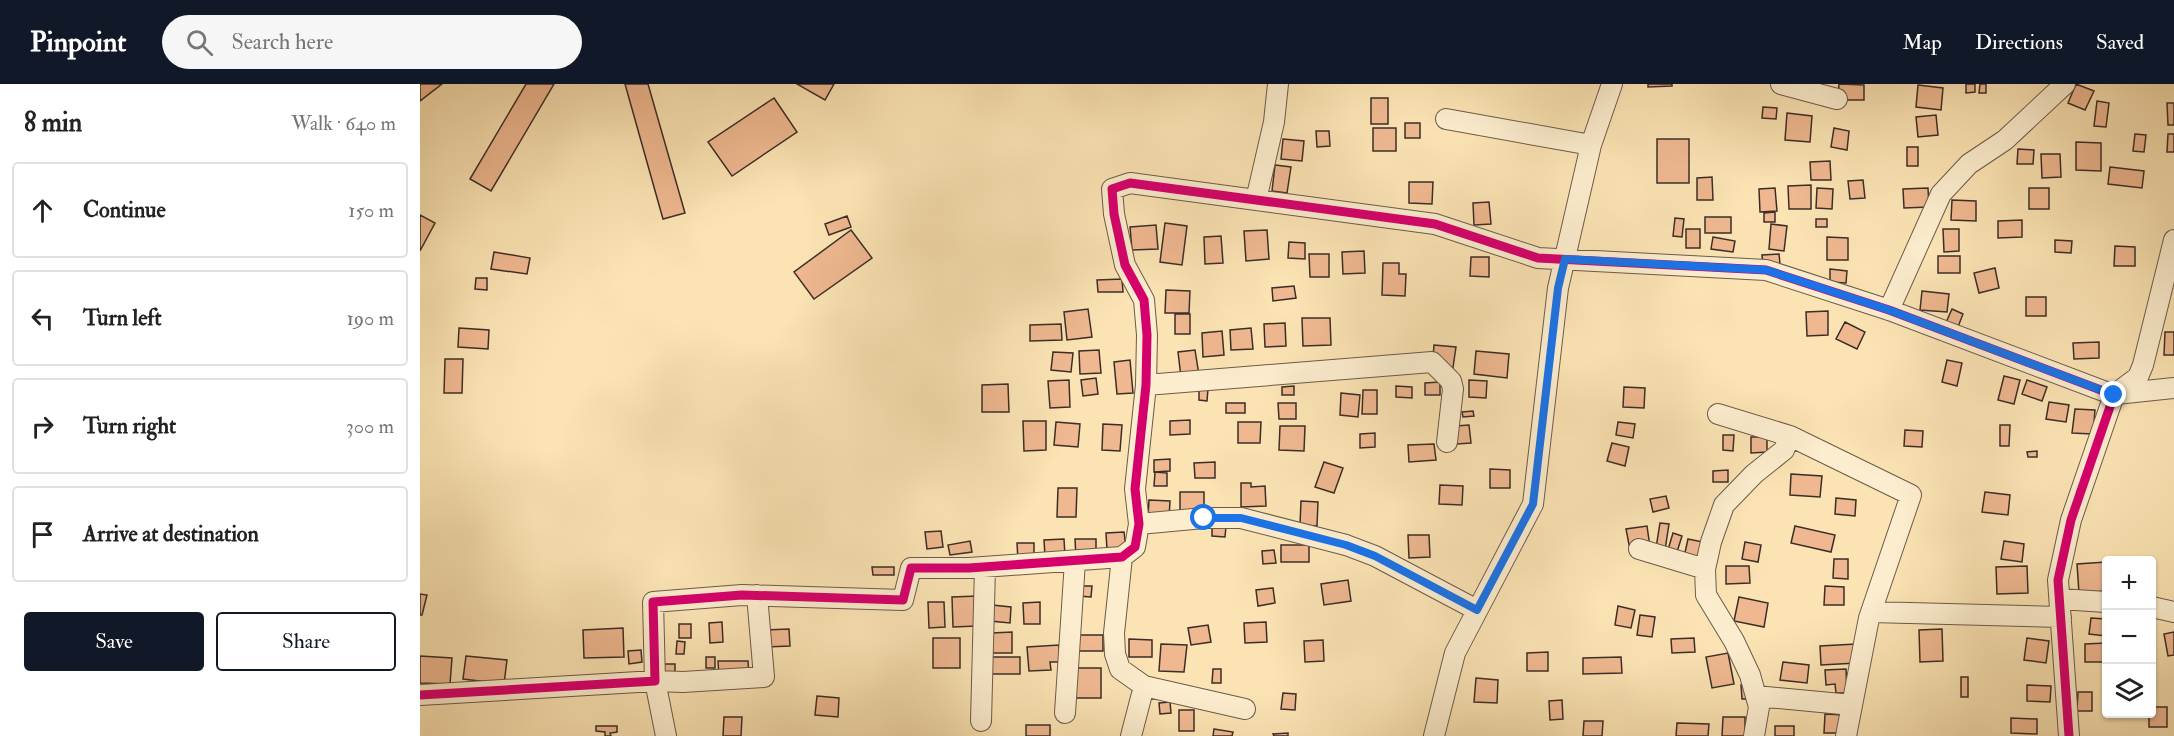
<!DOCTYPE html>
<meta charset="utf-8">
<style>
:root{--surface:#fff;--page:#f6f6f6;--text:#222;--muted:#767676;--line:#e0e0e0;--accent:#111827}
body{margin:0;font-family:"IM FELL Double Pica",serif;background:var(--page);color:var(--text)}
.controls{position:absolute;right:18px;bottom:18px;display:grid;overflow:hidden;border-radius:6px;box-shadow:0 2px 4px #0004}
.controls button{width:54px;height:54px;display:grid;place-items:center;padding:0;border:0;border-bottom:2px solid var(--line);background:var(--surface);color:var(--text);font:30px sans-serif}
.stop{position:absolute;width:18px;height:18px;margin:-14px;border:4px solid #1a73e8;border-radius:50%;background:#fff}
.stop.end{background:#1a73e8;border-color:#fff;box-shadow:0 2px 6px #0008}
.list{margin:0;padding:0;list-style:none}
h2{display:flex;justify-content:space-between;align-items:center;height:78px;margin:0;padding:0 24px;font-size:26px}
h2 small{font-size:20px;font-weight:400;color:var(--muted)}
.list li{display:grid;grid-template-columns:39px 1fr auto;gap:18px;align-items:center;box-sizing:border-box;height:96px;margin:0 12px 12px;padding:0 12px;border:2px solid var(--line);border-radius:6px}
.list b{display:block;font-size:22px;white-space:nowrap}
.list em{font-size:20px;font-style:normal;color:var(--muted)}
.actions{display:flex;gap:12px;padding:18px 24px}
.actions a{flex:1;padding:14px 0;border:2px solid var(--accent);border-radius:6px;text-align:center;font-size:21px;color:var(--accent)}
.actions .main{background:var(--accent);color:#fff}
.icon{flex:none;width:33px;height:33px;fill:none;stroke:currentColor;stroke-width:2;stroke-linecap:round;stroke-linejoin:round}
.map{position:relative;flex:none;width:1754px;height:652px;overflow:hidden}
header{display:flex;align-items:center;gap:36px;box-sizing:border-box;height:84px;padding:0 30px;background:var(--accent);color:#fff}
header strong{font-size:28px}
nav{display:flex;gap:33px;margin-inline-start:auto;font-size:21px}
.search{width:420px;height:54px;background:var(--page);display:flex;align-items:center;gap:15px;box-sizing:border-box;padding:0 21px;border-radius:33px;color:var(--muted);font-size:22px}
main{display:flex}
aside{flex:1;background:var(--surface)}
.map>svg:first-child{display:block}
.building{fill:#efb890;stroke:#3c2e27;stroke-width:1.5}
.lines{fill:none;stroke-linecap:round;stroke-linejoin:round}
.minor-casing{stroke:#6c5b4a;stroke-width:22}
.minor{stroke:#fcedce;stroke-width:20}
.cycleway-casing{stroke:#fcedce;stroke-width:13}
.cycleway{stroke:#d6006c;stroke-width:9}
.route{stroke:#1a73e8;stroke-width:8}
</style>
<header>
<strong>Pinpoint</strong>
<div class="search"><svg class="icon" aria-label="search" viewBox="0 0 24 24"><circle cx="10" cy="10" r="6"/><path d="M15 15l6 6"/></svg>Search here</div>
<nav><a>Map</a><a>Directions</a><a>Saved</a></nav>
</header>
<main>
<aside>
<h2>8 min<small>Walk · 640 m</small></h2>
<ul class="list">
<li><svg class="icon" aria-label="ahead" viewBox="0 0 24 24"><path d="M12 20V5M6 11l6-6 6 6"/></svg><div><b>Continue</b></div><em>150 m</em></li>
<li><svg class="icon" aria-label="left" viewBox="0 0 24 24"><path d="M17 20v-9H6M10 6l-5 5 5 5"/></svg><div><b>Turn left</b></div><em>190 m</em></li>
<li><svg class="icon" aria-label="right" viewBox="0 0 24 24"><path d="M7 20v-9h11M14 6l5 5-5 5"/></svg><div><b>Turn right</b></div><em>300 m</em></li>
<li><svg class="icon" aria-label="arrive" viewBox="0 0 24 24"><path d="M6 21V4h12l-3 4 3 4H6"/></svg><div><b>Arrive at destination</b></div></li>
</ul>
<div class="actions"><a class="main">Save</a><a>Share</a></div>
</aside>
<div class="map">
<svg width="1754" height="652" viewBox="0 0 1754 652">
<rect width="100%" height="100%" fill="#fbe3b3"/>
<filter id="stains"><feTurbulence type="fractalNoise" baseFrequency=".00333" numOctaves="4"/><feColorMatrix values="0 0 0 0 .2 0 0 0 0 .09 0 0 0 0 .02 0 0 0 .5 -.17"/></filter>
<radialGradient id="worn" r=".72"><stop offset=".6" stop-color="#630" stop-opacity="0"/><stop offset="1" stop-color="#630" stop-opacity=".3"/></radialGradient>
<!-- building -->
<path class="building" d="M0 0H22L0 17Z
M106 0H134L71 107 50 95Z
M205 0H228L265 129 243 135Z
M377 0H414L405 16Z
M1228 0H1252V2L1228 3Z
M1419 0 1444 1V16H1418Z
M1546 0H1555V8L1546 9Z
M1560 0H1566V9H1559Z
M1656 0 1674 7 1665 26 1648 19Z
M1498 1 1523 4 1521 26 1496 23Z
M354 14 377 48 312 92 288 58Z
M951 14H968V40H951Z
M1677 17 1689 19 1686 43 1674 42Z
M1747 19H1754V41H1748Z
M1343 23 1357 24 1356 35 1342 34Z
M1367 29 1392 32 1390 58 1365 56Z
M1516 31 1518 51 1498 53 1496 33Z
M985 39H1000V54H985Z
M953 44H976V67H953Z
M1414 44 1429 47 1427 66 1411 63Z
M896 47H909L910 62 897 63Z
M1715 50 1726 51 1724 68 1713 67Z
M1748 50H1754V68H1747Z
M863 55 884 57 882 77 861 75Z
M1237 55H1269V99H1237Z
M1656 58 1681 59V87L1656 86Z
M1487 63H1498V82H1487Z
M1598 65 1614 66 1613 80H1597Z
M1621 70H1640L1641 93 1622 94Z
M1410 77 1411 96H1391L1390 78Z
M855 81 871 83 867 109 852 107Z
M1690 83 1724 87 1722 104 1688 100Z
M1292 93 1293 116H1277V94Z
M1443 96 1445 114 1430 115 1428 97Z
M989 98H1013L1012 120 989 119Z
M1391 101V125H1369L1368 102Z
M1355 104 1357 127 1340 128 1339 105Z
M1397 104 1413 105 1412 125 1396 124Z
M1508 104 1509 123 1484 124 1483 105Z
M1609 104H1629V125H1609Z
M1532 116 1556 117V137L1531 136Z
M1069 118 1071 140 1054 141 1053 119Z
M1355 128V138H1344V129Z
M0 131 15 139 0 167Z
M427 132 431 143 409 151 405 140Z
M1285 133H1311V149H1285Z
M1255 134 1264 135 1262 153 1253 152Z
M1396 135H1407V143H1396Z
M1602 136V153L1578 154V137Z
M745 139 767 142 762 181 740 178Z
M1351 140 1367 142 1364 167 1349 165Z
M736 141 738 165 712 166 710 143Z
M1266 145H1280V164H1266Z
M1523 145H1539V167L1524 168Z
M431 146 452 174 394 215 374 188Z
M847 146 849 175 826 177 824 147Z
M801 152 803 179 785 180 784 153Z
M1293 153 1315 157 1313 168 1291 165Z
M1407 153 1428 154V176H1407Z
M1635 156 1652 157 1651 169 1635 168Z
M869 158 885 159V175L868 174Z
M1695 162 1715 163V182H1694Z
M944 167 945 189 923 190 922 168Z
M74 168 110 174 107 190 71 185Z
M889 170H909V193H890Z
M1359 170 1360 180 1343 181 1342 171Z
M1518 172H1540V189H1518Z
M1051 173H1069V193L1050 192Z
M963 179H979V190H986L985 212 962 211Z
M1575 184 1579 204 1559 209 1554 189Z
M1410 185 1427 187 1426 199 1410 198Z
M56 194H67V206L55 205Z
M702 195 703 208H678L677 196Z
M874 202 876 214 853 217 852 204Z
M746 206 770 207 769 229H745Z
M1502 207 1529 210 1527 228 1500 226Z
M1606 213H1626V232H1606Z
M668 225 672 253 647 256 644 228Z
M1532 225 1543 230 1536 248 1524 243Z
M1408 227V251L1387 252 1386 228Z
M755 230H770V250H755Z
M882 234H910L911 261 883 262Z
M1425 238 1445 248 1437 265 1416 255Z
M865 239 866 262 845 263 844 240Z
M641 240 642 256 610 257V241Z
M39 244 69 246 68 265 38 263Z
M831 244 833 265 811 266 810 246Z
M802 247 804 271 783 273 782 249Z
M1745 248H1754V271H1744Z
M1679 258V274L1654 275 1653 259Z
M1014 261 1036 263 1031 297 1012 286Z
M679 266 681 289 660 290 659 267Z
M775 266 779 291 761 293 758 268Z
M1056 267 1089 270 1087 294 1054 290Z
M633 268 653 269 651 288 631 286Z
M25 275H43L42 309H24Z
M710 276 713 309 697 310 694 278Z
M1527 276 1542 279 1537 302 1522 298Z
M1584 292 1600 296 1594 320 1578 316Z
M676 294 678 310 663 312 661 296Z
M649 296 650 323 630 324 628 297Z
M1049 296 1067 297 1066 314 1049 313Z
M1607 296 1627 303 1622 317 1602 310Z
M1020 298V311H1005V299Z
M588 300 589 328H562V301Z
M874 302V311H862V303Z
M976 302 992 303V314L976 313Z
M1204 303 1225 304 1224 324 1203 323Z
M779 305H788L787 317 779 316Z
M943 306H957V330H942Z
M921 309 940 311 938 333 920 331Z
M1629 318 1649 321 1646 338 1626 335Z
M806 319H825V329H806Z
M858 319H876V335H859Z
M1655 325 1675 326 1673 350 1652 349Z
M1053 327 1054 332 1043 333 1042 328Z
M770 336V350L750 351V337Z
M603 337H626V366L604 367Z
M636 338 660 340 658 363 634 361Z
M818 338H841L840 359H818Z
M1198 338 1215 340 1213 354 1196 351Z
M683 340 702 341 700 367 682 366Z
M1049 341 1051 359 1037 360 1036 342Z
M1580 341H1590L1589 362H1580Z
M860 342H885L884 367 859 366Z
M1485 346 1503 347 1502 363 1484 362Z
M955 349V363L940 364V350Z
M1303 351H1314L1313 367 1303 366Z
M1331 353H1347V368L1331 369Z
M1192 359 1209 363 1205 382 1187 377Z
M1014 360 1016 376 989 378 988 361Z
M1617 367V373H1608L1607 368Z
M750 375V387L734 388V376Z
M795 378V394H775L774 379Z
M904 378 923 384 914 409 895 403Z
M1070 385 1090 386V404H1070Z
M1308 386V398H1293V387Z
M735 388 747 389V402H734Z
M1371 390 1402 392 1400 413 1370 411Z
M821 399H831V403L845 402 846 422 821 423Z
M1020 401 1043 402 1042 421 1019 420Z
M638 404H657L656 433H637Z
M760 408H784V428H760Z
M1565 408 1590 411 1588 431 1562 428Z
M1246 412 1249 424 1233 428 1230 415Z
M1416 414 1436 416 1435 432 1415 430Z
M729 416 750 417 749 435 728 433Z
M881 417 898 418 897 442 880 441Z
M1240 439 1249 440 1245 466 1236 464Z
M792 441 806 442 805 453 792 452Z
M1227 442 1230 463 1210 466 1206 445Z
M1375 442 1415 451 1411 468 1371 459Z
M521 447 523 463 507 465 505 448Z
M704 448 706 464 687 466 686 449Z
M1253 449 1262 452 1256 471 1247 469Z
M988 451H1009L1010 473 989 474Z
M644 455 645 472H625L624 456Z
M655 455H676V474H656Z
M1268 455 1283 458 1279 476 1264 473Z
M550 457 552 468 530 471 528 461Z
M1584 457 1604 460 1602 478 1581 475Z
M1325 458 1341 461 1338 478 1322 475Z
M597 459H614V477H598Z
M861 461H889V478H861Z
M854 466 856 479 843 480 842 467Z
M1414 475H1428V495L1413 494Z
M1686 478V507L1659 509 1657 480Z
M1306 482H1329L1330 499 1306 500Z
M1607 482 1608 509 1577 510 1576 483Z
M452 483H474V491H453Z
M928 496 931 517 904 521 901 500Z
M659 502H672L671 513 658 512Z
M1405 502 1424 503V521H1404Z
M853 504 855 519 838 522 836 506Z
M0 510 7 511 2 531H0Z
M557 512V542L533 543 532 513Z
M1319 513 1348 519 1344 543 1314 537Z
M508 518H524L525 543 509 544Z
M620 518V540H604L603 519Z
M572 521 591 523 590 539 570 537Z
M1198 522 1215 526 1211 544 1195 541Z
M1220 531 1235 533 1232 553 1217 551Z
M1671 534 1686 535V552L1669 550Z
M302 538 303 558 290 559 289 539Z
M846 538 847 558 825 559 824 539Z
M259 540H271V554H259Z
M788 541 791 558 771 561 768 544Z
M203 544 204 573 164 574 163 546Z
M369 545 370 562 346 563 345 546Z
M1522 545 1523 577 1500 578 1499 546Z
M592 548V569H572V549Z
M1754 548V571L1748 572 1744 550Z
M653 551H683V567H653Z
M513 554H540V584H513Z
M1274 554 1275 568 1252 569 1251 555Z
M1607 554 1629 557 1626 579 1604 576Z
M709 555 732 556V573H709Z
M903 556 904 577 885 578 884 557Z
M257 557 265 558 264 570H256Z
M1686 559V578H1665V560Z
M741 560 767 561 764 588 739 587Z
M1436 560 1437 579 1401 581 1400 562Z
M639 561 640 578H630L631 586 609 587 607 563Z
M221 566 222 578 209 580 208 567Z
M1128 568V587H1107V569Z
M1308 569 1314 600 1292 604 1286 573Z
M0 572 32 574 30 600 0 599Z
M46 572 87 576 84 600 43 595Z
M286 573H295V584H286Z
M571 573H600V590H571Z
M1201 573 1202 589 1163 590V574Z
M298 577H328L329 592 299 593Z
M1363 578 1389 581 1387 599 1360 596Z
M241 580H255V594H242Z
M656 584H681V614H656Z
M793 585H801V599H792Z
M1426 585 1427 609H1416L1415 600 1406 601 1405 586Z
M1541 593H1548V613H1541Z
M1056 594 1078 596 1077 619 1054 618Z
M1321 601H1328V615H1322Z
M1607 601 1631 602 1630 618 1607 617Z
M1658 608H1672V627H1657Z
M863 609 876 610 875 626 861 625Z
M397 612 419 614 418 633 395 631Z
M1142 616 1143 635 1130 636 1129 617Z
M750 618 751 629 740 630 739 619Z
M1732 623H1747V643H1729V630H1732Z
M759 626H774V647H759Z
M1405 630 1424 631 1423 649H1404Z
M304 633H322L321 652H303Z
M1303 633H1325V652H1302Z
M1591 634 1617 635V650L1591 649Z
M1164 637H1183L1182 652H1163Z
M1257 639 1289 640 1288 652H1256Z
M606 641H630V652H606Z
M176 642H197V648L190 649 191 652H185V648L176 647Z
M1355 642H1374V652H1355Z
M794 645 813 648 812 652H793Z
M868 649V652H854L853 650Z"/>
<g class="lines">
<!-- minor casing -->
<g class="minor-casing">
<path id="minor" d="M1361 0 1417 15
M1026 35 1171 61
M836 116 854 38 858 0
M1469 226 1521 110 1549 80 1585 56 1645 0
M726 301 1012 278 1031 297 1033 305 1027 358
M1696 310 1754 304
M1694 311 1718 293 1723 281 1754 156
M1298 330 1370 352
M719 440 784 434H821L926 461 955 472 1057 526
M1219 465 1285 485
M702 473 694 549 695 570 700 585 724 602 825 625
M1640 515 1686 518
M1732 523 1754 528
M1451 528 1641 533
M0 611 235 597 233 518 322 511 483 516 491 484H549L702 473 715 463 719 440 715 405 726 301 727 251 724 216 705 181 694 130 692 105 710 99 1015 140 1118 174 1346 186 1469 226 1694 311 1651 436 1638 496 1649 652
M1336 612 1432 621
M645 629 655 477
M561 637 565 483
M246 652 235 597 263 598 344 593 337 511
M711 652 724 602
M1014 652 1035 569 1113 420 1138 204 1171 61 1192 0
M1334 652 1339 623 1330 591 1314 557 1286 511 1285 485 1291 458 1304 421 1334 390 1364 366 1370 352 1491 411 1449 534 1426 652"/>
</g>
<!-- minor -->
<use href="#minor" class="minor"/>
<!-- cycleway casing -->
<g class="cycleway-casing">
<path id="cycleway" d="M0 611 235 597 233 518 322 511 483 516 491 484H549L702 473 715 463 719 440 715 405 726 301 727 251 724 216 705 181 694 130 692 105 710 99 1015 140 1118 174 1346 186 1469 226 1694 311 1651 436 1638 496 1649 652"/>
</g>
<!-- cycleway -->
<use href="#cycleway" class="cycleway"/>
</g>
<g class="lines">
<!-- route -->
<path class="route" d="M784 434H821L926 461 955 472 1057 526 1113 420 1138 204 1145 175 1346 186 1469 226 1694 311"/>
</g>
<rect width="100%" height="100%" filter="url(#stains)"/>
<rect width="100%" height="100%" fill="url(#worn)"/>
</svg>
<div class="controls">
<button>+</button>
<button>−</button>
<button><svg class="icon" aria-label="layers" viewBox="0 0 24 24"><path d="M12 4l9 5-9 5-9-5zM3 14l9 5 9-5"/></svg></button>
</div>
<div class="stop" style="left:784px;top:434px"></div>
<div class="stop end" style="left:1694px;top:311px"></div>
</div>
</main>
